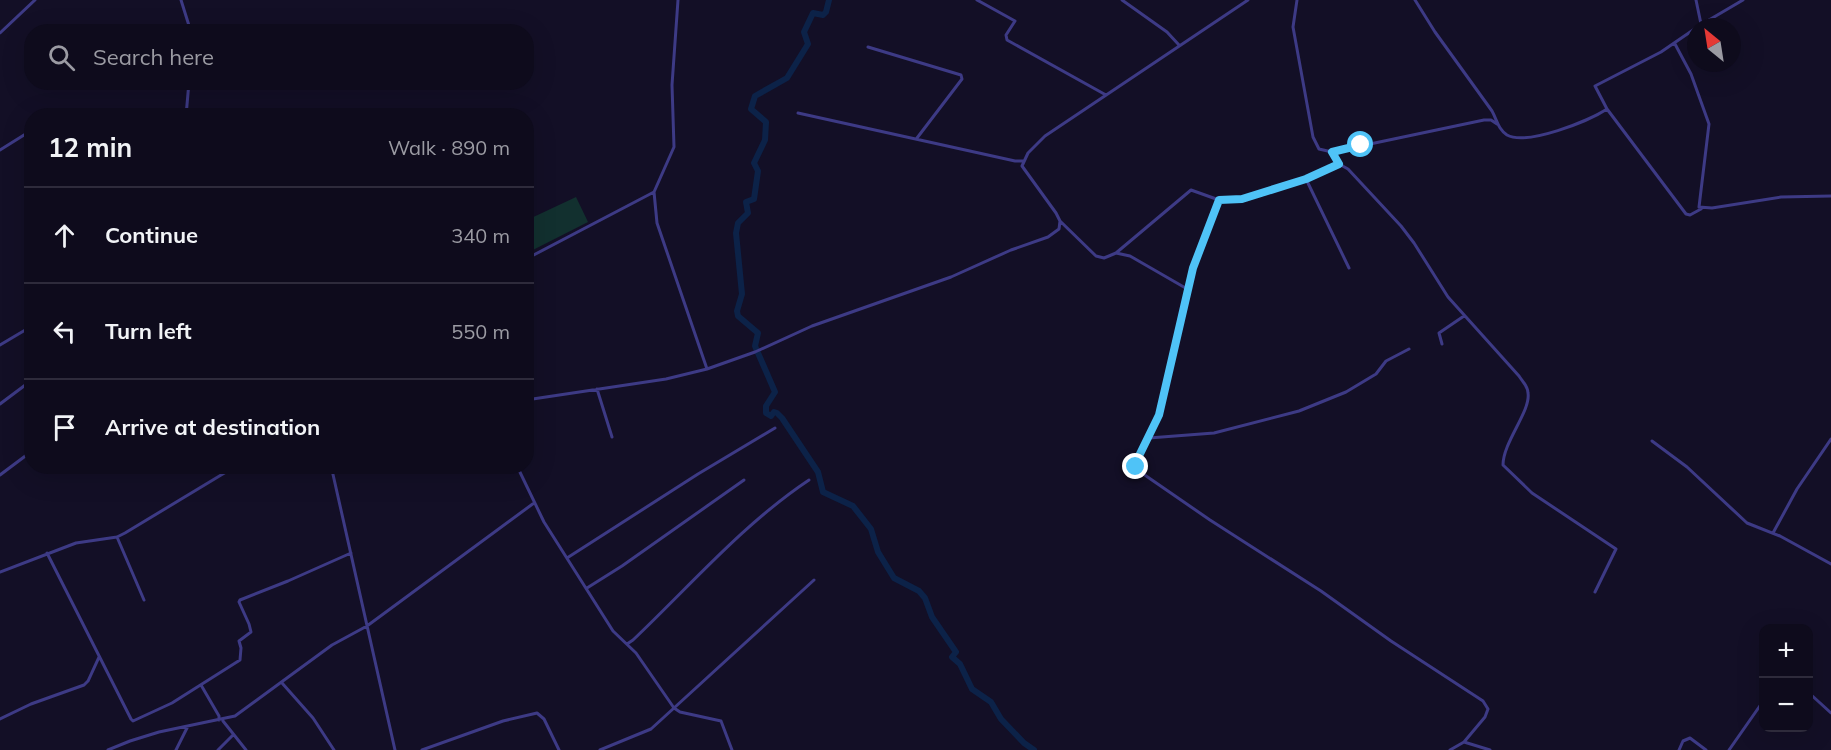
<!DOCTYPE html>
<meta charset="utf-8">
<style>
:root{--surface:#0e0b1c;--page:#1c1929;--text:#f1f3f6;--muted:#9b9ba3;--line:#2e2b3b}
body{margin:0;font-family:Mulish,sans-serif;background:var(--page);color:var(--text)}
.controls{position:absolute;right:18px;bottom:18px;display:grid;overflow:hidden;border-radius:12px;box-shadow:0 6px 24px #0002}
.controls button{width:54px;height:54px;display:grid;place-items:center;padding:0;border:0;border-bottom:2px solid var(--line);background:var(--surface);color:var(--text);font:30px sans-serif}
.compass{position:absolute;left:1687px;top:18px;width:54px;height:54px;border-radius:50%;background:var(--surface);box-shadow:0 6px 24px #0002;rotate:330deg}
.stop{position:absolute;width:18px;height:18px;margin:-14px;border:4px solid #4fc3f7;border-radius:50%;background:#fff}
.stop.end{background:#4fc3f7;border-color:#fff;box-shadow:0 2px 6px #0008}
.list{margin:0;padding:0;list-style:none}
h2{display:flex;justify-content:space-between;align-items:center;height:78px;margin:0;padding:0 24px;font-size:26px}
h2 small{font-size:20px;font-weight:400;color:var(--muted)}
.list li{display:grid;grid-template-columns:39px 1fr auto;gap:18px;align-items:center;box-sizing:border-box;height:96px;padding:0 24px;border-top:2px solid var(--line)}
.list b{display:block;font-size:22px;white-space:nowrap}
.list em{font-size:20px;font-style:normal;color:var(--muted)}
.icon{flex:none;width:33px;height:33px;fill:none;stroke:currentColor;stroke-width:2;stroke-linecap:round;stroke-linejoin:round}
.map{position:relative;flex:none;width:1831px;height:750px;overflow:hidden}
.search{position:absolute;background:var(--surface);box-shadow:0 6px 24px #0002;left:24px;top:24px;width:510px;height:66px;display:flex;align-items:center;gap:15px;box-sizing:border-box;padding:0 21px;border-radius:24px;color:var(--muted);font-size:22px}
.panel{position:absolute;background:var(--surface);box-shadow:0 6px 24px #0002;left:24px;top:108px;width:510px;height:366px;border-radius:24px}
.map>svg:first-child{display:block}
.green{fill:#12302f}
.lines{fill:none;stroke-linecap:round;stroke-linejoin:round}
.river{stroke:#0c2248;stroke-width:6}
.minor{stroke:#3d3a85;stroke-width:3}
.route{stroke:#4fc3f7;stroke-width:8}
</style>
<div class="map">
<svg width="1831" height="750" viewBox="0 0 1831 750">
<rect width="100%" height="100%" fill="#130f26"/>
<!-- green -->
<path class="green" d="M576 197 588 222 527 253V220Z"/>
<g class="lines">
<!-- river -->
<path class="river" d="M829 0 826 12 823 15 813 13 804 32 808 44 787 78 755 96 751 109 766 122 765 140 754 163 758 171 754 199 746 202 748 213 738 223 736 233 742 294 737 311 738 316 758 333 755 346 775 392 766 406V413L771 416 774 412 777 413 782 418 818 472 823 492 853 506 871 529 878 552 894 578 919 591 925 598 932 617 956 652 952 657 960 664 972 689 991 702 1001 719 1024 743 1034 750"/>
<!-- minor -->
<path class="minor" d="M181 0 191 32
M977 0 1015 21 1006 35 1007 40 1106 95
M1122 0 1167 32 1179 45
M1297 0 1293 27 1313 137 1319 149 1332 152 1484 120H1491L1497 124
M1415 0 1435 32 1492 111C1497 120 1498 129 1507 135 1527 146 1589 121 1607 109L1595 86 1661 52 1696 28
M1696 0 1701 24
M1697 27 1743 0
M0 33 35 0
M1675 44 1691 74 1709 124 1699 207 1712 208 1781 197 1831 196
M868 47 961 75 962 79 917 138
M1607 109 1686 214 1690 215 1701 209
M798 113 1015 161H1023
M55 116H58
M186 116 189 82
M0 150 32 130
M1332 152 1339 164 1348 169 1401 226 1414 243 1448 297 1519 376C1522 381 1528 386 1528 393 1531 411 1503 442 1503 465L1532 493 1616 549 1595 592
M1306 179 1349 268
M654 192 657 223 707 369
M1219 200 1242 199 1306 179 1339 164
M1060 221 1096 256 1104 258 1116 253 1191 190 1219 200 1193 268 1159 415 1137 460 1136 469 1210 520 1321 591 1391 641 1483 701 1488 709 1485 717 1464 742 1450 750
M1116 253 1130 256 1189 290
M526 259 654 192 674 147 672 85 678 0
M1442 344 1439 333 1464 316
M0 345 32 326
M597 389 612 437
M526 400 666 379 707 369 755 352 812 326 951 277 1011 250 1048 237 1059 229 1060 221 1056 213 1022 166 1028 153 1045 136 1248 0
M0 404 32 380
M1149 438 1214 433 1299 411 1346 392 1376 374 1386 361 1409 349
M1652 441 1687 467 1747 523 1780 536 1831 564
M319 466 332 470 348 466
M517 466 544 522 613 631 636 653 674 708 680 712 721 721 732 750
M332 470 395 750
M0 475 32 451
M1773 533 1797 489 1831 439
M117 537 144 600
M47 553 131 719 133 721 172 703 240 660 241 648 239 641 251 632 249 624 239 602 240 600 288 581 351 553
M567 558 698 474 775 428
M0 572 76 543 117 537 125 533 236 466
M587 588 622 566 744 480
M627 644 633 640C690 586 743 524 809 480
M282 683 313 718 334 750
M201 685 219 716V720
M1808 692 1831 713
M0 719 31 704 84 685 88 681 99 657
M223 721 246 750
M1464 742 1490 750
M108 750 130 741 159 732 235 716 332 645 367 626 534 503
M176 750 188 726
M218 750 233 735
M422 750 503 721 537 713 544 719 559 750
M600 750 651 729 814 580
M1679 750 1683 741 1690 738 1706 750
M1729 750 1764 700"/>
</g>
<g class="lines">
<!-- route -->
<path class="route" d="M1136 467 1137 460 1159 415 1193 268 1219 200 1242 199 1306 179 1339 164 1332 152 1361 145"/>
</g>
</svg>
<div class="controls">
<button>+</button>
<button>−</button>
</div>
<svg class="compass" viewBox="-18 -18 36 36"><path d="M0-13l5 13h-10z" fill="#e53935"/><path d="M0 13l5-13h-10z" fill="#9b9ba3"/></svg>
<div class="stop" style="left:1361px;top:145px"></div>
<div class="stop end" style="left:1136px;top:467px"></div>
<div class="search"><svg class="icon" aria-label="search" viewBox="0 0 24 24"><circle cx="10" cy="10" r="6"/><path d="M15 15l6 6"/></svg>Search here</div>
<section class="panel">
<h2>12 min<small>Walk · 890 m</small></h2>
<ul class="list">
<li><svg class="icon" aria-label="ahead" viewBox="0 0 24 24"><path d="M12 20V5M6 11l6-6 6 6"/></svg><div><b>Continue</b></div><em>340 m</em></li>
<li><svg class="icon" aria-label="left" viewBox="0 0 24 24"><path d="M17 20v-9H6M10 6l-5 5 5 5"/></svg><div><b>Turn left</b></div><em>550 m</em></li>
<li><svg class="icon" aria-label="arrive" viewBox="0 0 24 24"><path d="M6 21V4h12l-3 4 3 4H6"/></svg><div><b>Arrive at destination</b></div></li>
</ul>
</section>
</div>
